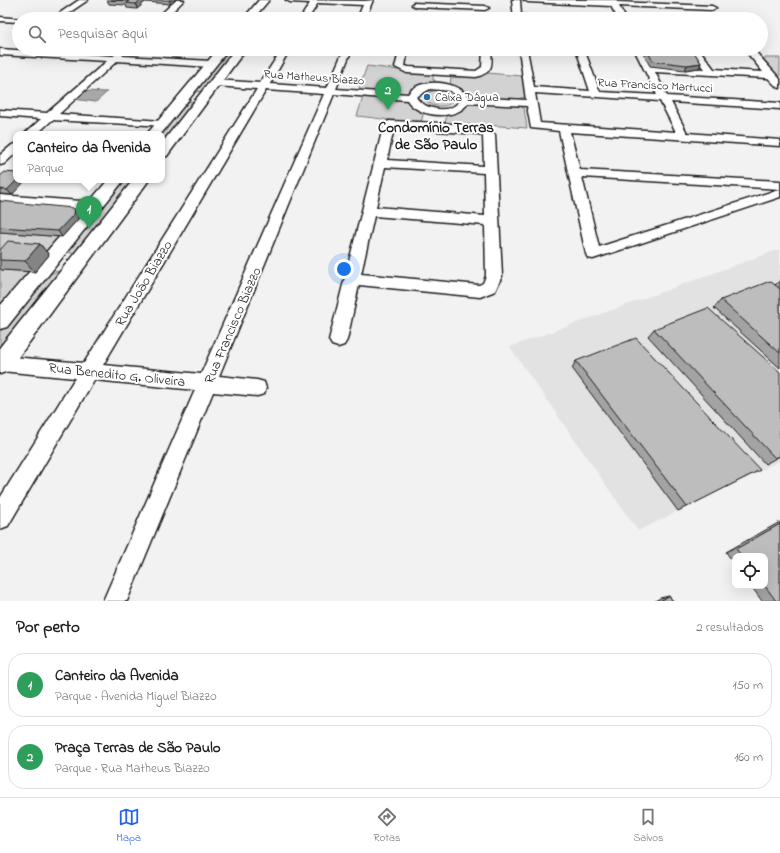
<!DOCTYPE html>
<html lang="pt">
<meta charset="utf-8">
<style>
:root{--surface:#fff;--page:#f6f6f6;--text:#202124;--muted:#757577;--line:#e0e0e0;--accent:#2563eb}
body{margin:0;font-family:"Indie Flower",sans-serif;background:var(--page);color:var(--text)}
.controls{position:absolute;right:12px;bottom:12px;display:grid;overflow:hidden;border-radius:8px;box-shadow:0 4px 16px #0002}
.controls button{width:36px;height:36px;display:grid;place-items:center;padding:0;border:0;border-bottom:1px solid var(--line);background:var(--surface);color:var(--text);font:20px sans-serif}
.you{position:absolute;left:344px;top:269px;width:14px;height:14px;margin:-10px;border:3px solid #fff;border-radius:50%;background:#1a73e8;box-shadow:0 0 0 6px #1a73e833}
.badge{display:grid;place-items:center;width:26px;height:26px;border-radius:50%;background:var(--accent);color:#fff;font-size:13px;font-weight:700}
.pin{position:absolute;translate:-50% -33px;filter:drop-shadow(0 1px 2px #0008)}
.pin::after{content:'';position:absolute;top:21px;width:14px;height:12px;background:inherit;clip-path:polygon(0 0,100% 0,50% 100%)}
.popup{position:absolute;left:13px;top:131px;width:152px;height:52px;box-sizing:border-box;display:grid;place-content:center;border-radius:8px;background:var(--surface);filter:drop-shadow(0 1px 3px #0005);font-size:13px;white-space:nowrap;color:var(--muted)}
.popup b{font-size:15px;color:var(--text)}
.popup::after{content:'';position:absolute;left:50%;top:100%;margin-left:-8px;border:8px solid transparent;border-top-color:var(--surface)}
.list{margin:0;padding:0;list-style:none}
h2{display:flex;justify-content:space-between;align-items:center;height:52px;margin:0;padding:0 16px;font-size:17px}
h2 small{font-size:13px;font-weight:400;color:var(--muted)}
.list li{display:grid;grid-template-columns:26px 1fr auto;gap:12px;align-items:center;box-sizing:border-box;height:64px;margin:0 8px 8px;padding:0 8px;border:1px solid var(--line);border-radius:16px}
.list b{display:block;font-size:15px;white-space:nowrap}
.list p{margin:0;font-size:13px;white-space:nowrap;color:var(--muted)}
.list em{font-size:13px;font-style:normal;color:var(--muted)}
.icon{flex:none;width:22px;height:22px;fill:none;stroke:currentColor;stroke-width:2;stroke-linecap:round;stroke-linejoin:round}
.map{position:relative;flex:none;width:780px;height:601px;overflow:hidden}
.search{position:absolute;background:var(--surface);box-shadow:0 4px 16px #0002;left:12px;right:12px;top:12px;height:44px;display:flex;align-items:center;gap:10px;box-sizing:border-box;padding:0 14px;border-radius:22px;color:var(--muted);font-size:15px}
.sheet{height:196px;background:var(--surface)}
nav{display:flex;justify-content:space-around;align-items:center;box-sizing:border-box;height:56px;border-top:1px solid var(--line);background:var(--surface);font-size:11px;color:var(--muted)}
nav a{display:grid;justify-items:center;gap:2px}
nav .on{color:var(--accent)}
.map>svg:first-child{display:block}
.built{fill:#e2e2e2}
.green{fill:#d2d2d2;stroke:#777}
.water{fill:#a8a8a8;stroke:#707070}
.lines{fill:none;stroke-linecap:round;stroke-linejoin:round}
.minor-casing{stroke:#1c1c1c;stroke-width:3}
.tertiary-casing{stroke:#1c1c1c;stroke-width:3}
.minor{fill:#fff;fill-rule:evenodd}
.tertiary{fill:#fff;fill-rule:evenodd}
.wall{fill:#a3a3a3;stroke:#1c1c1c}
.shaded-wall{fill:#848484;stroke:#1c1c1c}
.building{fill:#bdbdbd;stroke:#1c1c1c}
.poi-dot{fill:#1f6fb2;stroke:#fff;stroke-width:1.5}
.labels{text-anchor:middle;stroke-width:4;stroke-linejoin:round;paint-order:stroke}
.far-street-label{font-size:12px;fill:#1c1c1c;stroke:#fff}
.far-poi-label{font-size:12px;fill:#1c1c1c;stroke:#fff;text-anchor:start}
.street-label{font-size:14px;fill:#1c1c1c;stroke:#fff}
.far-district-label{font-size:15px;font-weight:bold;fill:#1c1c1c;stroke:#fff}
</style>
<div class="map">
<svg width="780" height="601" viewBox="0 0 780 601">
<rect width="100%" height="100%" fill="#f2f2f2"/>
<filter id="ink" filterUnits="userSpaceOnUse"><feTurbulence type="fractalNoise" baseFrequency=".025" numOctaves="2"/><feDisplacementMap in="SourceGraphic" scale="8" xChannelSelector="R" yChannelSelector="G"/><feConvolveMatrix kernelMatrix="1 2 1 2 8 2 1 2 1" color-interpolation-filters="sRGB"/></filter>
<g filter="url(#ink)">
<!-- built -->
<path class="built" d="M780 249V461L638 531 510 347Z"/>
<!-- green -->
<path class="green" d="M232 50 234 51 203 91 195 92 227 52Z
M761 58H780V77H779Z
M367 66C389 68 408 72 430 74L433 76V80H435V84L416 87 406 94 358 91Z
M487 73 522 76 525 96C516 104 482 98 469 98L465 92 450 85 451 77 480 76Z
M437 90 447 91 455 98V100C447 109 430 108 423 98L425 93Z
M363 97 406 100 412 107 424 111 421 123C399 122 379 118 357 116Z
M192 101 194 102 162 143V134H160L185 103Z
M476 102 520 106 524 108 527 128 487 125 482 127 445 124 447 114 470 103Z
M123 180H134L78 250 73 253 66 252Z
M0 232 62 237 49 255 2 270 35 272 0 311Z
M57 271 60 273 0 351V332L46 276Z"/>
<!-- water -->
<path class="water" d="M84 91 107 92 96 102 73 99Z"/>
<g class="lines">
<!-- minor casing -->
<g class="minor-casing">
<path id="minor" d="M79 0H88L60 19H51Z
M176 0H184L165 19H156Z
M286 0 365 1 373 0 365 19H357L363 5 318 3 308 19H300L310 3 290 2Z
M512 0H520L521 15 555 17 559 19H514Z
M524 0H616L617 2 712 6 716 8 712 10 619 6 626 19H618L611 6 528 2Z
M413 3 485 6 489 8 485 10 416 7 412 5Z
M0 17 22 19H19V22L0 21Z
M0 49 113 56 119 52 122 53 123 56 211 61 216 64 211 67 117 61 59 114 162 121 166 122 167 124 166 126 52 120 37 134H24L41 119 0 116V110L47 113 107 61 0 55Z
M282 49H290L270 84 327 88 344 49H352L336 89 408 94C418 77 458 80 468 97L526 100 519 49H527L534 87 590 91 576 49H584L600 92 657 95 634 49H642L652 66 704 69 690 49H699L714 69 763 72 744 49H753L780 79V88L777 87 768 78 655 72 667 96 780 103V109L671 102 687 133 780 140V146L570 132 580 170 780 181V189L582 177 599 247 780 189V197L593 259 588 258 586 254 559 131 531 128 527 106 468 103C457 121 418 118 407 100L334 94 219 376 257 380 264 382 266 388 264 394 257 396 213 392 127 601H103L195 390 94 380 8 526 0 529V498L75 378 1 371 0 356 84 363 257 89 215 86 210 83 215 80 260 83ZM430 89 451 91 460 100C451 115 424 110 416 97ZM266 90 324 94 201 374 103 365ZM535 93 660 101 676 132 540 123Z
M400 49H408L405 66 409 67 476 71 482 67 483 49H491C492 65 494 72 476 77L407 73 395 67Z
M389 121C408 122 485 122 495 135L502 276 495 291 480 297 359 285 347 340 344 345 338 347 332 345 329 340 384 124ZM394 128 479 134 483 136 484 166 387 160ZM385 167 484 173 485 216 376 207ZM374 216 485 225 486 276 483 283 479 285 361 274Z
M16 144V153L4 164 0 165V155L12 145Z
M0 195 94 202 99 203 101 206 99 209 94 210 0 203Z"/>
</g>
<!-- tertiary casing -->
<g class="tertiary-casing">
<path id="tertiary" d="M259 0H269L253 19H243Z
M218 49H229L161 134H147Z
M235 49H246L167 156 162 157V143Z
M108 180H124L7 327 0 329V306Z
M133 180H149L8 371 0 374V347Z"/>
</g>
<!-- minor -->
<use href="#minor" class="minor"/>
<!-- tertiary -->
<use href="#tertiary" class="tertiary"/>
</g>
<!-- wall -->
<path class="wall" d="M107 0H176L171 4 145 2 137 9 127 8 126 5 109 4Z
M641 49H692L701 63 699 68 685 70 650 66Z
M0 176 12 195 0 194Z
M0 201 79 216 78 219 62 237 0 232Z
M40 244 49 255 35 272 2 270 0 269V250Z
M780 280V368L714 308 721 300 775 285Z
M654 329 780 456 765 464 648 336Z
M576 361 760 470 678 511 572 368Z
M780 522V601H762L751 586H765V556H735V565L726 552Z
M669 596 673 601H655L660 598Z"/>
<!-- shaded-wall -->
<path class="shaded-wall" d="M141 0H144L145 2 137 9 136 4Z
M169 0H176L171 4Z
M701 63 699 68 685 70 687 65Z
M17 180H26L12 195 7 190Z
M75 211 79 216 78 219 62 237 58 231Z
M40 244 49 255 35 272 25 261Z"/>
<!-- building -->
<path class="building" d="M111 0H141L136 4 126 3 129 1Z
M646 49H692L701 63 687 65 653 61Z
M5 172 16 173V180H17L7 190 0 189V176Z
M0 201 73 208 75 211 74 214 58 231 0 227Z
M8 241 40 244 25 261 0 260V250Z
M770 281 780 289V353L721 300Z
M708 308 780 372V456L775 458 654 329Z
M636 338 760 470 687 507 576 361Z
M780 524V601H776L765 586V556H742L736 549Z
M669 596 673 601H660Z"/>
</g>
<!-- markers -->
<circle class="poi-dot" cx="427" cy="97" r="4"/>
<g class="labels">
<!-- far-street labels -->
<g class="far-street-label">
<text transform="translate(314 77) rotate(4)" y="4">Rua Matheus Biazzo</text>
<text transform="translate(655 85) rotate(3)" y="4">Rua Francisco Martucci</text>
</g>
<!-- far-poi labels -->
<g class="far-poi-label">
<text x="435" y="101">Caixa Dágua</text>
</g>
<!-- street labels -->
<g class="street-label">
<text transform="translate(143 283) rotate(-59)" y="5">Rua João Biazzo</text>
<text transform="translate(232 325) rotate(-67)" y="5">Rua Francisco Biazzo</text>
<text transform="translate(117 374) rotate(6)" y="5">Rua Benedito G. Oliveira</text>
</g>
<!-- far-district labels -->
<g class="far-district-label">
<text x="436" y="132">Condomínio Terras<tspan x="436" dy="17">de São Paulo</tspan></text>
</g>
</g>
</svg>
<div class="controls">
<button><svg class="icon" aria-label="locate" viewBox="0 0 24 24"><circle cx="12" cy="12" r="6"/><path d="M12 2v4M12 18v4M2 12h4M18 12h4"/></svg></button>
</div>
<div class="you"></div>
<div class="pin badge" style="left:89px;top:229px;background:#2e9e5b">1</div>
<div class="popup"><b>Canteiro da Avenida</b>Parque</div>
<div class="pin badge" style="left:388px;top:110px;background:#2e9e5b">2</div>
<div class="search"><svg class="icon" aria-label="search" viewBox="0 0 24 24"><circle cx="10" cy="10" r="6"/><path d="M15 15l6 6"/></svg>Pesquisar aqui</div>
</div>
<section class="sheet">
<h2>Por perto<small>2 resultados</small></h2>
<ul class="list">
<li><span class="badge" style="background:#2e9e5b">1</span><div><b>Canteiro da Avenida</b><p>Parque · Avenida Miguel Biazzo</p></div><em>150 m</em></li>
<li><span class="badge" style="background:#2e9e5b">2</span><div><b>Praça Terras de São Paulo</b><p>Parque · Rua Matheus Biazzo</p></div><em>160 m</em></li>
</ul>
</section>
<nav>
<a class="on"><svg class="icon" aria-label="map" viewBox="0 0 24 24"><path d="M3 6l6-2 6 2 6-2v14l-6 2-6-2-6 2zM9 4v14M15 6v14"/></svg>Mapa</a>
<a><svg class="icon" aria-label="directions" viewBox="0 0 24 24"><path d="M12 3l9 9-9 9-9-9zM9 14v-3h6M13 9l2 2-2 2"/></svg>Rotas</a>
<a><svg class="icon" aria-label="saved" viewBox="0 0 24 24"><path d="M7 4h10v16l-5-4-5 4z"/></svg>Salvos</a>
</nav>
